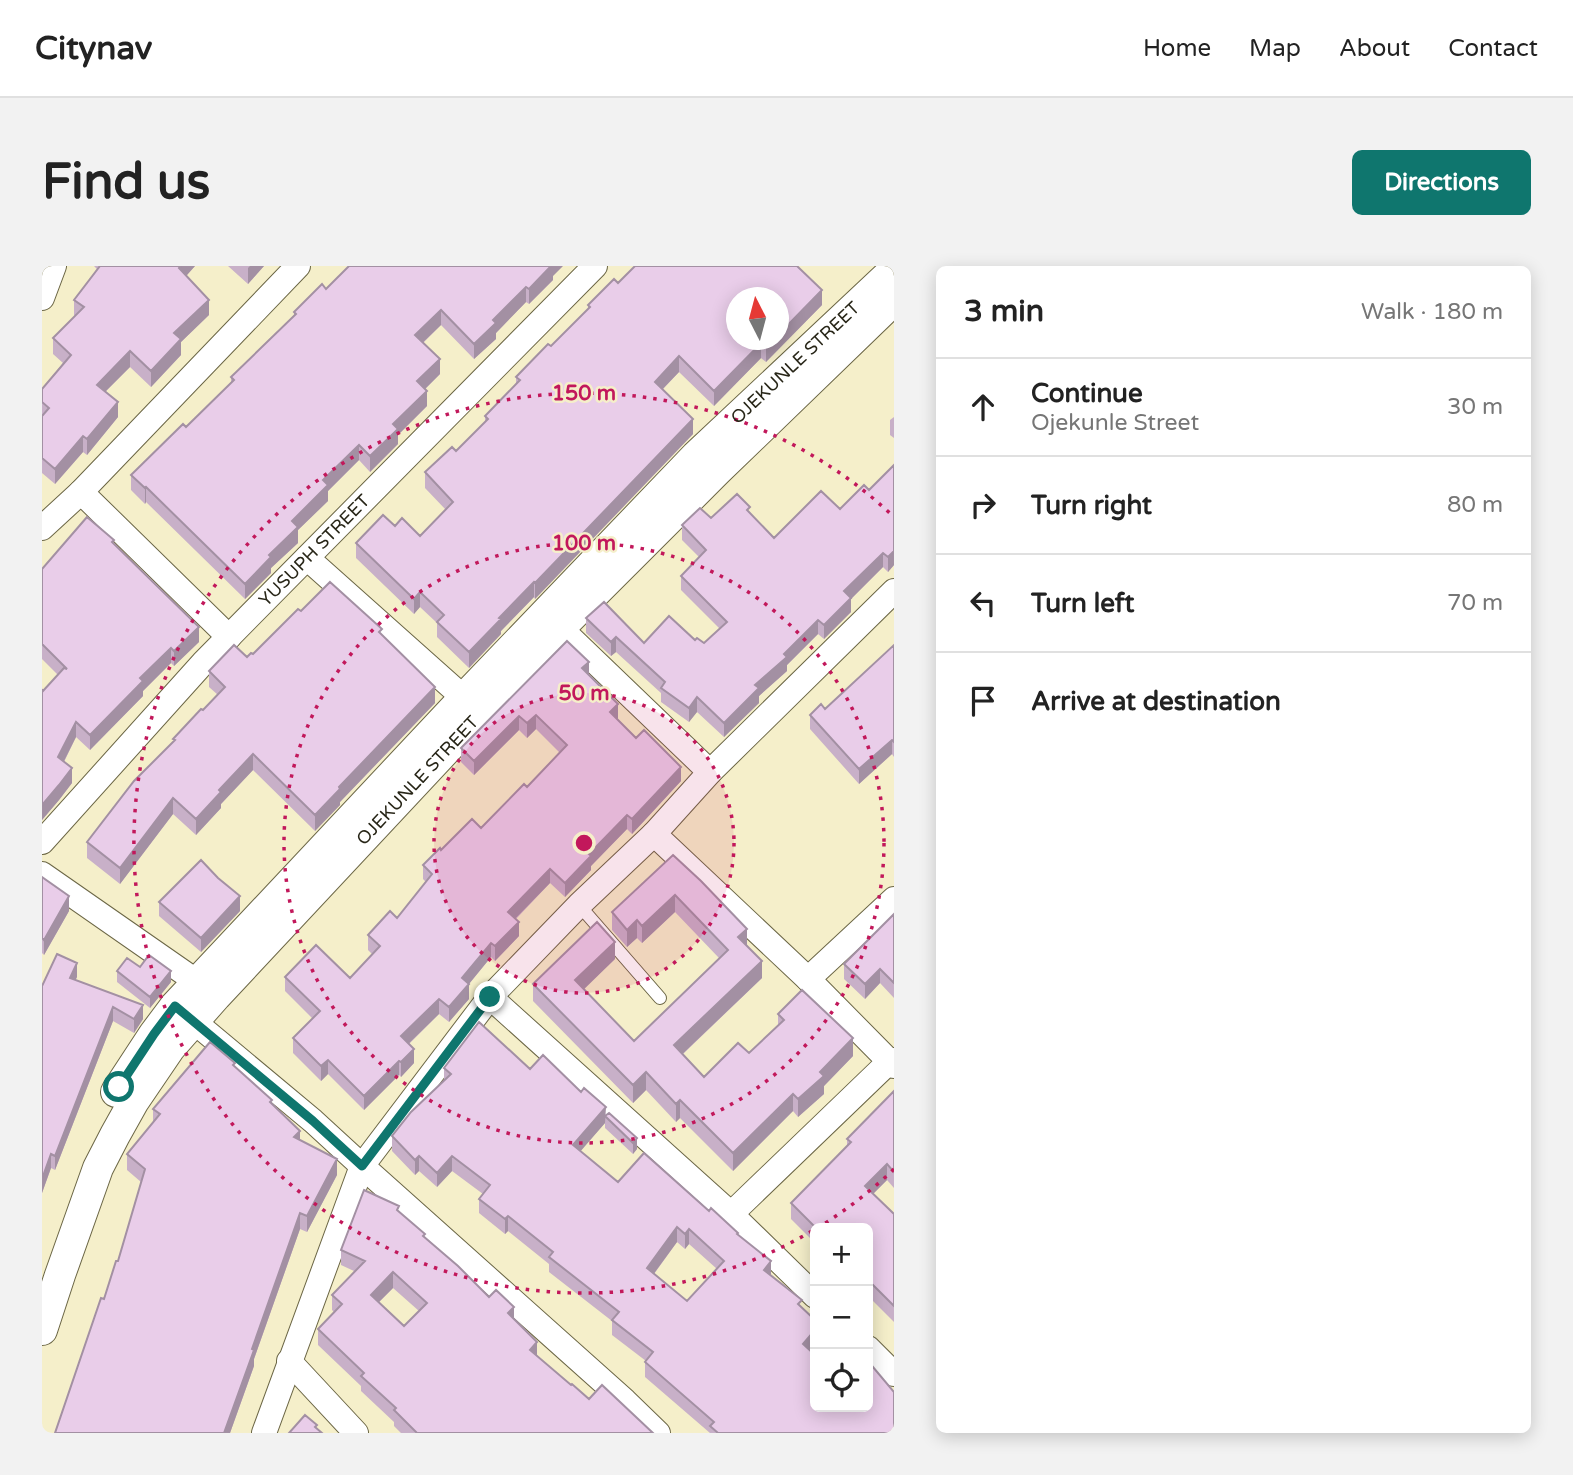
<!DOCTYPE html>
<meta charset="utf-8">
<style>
:root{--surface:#fff;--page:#f2f2f2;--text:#222;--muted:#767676;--line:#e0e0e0;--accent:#0f766e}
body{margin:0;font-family:"Varela Round",sans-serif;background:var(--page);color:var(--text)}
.controls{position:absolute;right:21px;bottom:21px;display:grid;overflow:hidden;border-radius:10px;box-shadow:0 4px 18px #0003}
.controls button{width:63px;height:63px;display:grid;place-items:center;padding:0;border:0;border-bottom:2px solid var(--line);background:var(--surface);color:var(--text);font:35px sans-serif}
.compass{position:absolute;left:684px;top:21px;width:63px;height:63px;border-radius:50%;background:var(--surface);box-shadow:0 4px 18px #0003;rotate:354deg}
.stop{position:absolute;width:21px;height:21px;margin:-16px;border:5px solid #0f766e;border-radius:50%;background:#fff}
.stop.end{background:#0f766e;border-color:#fff;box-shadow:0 2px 7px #0008}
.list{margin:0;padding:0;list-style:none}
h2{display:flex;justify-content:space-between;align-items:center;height:91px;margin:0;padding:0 28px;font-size:30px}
h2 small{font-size:23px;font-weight:400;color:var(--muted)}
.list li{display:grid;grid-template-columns:46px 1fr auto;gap:21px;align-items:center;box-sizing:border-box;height:98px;padding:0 28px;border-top:2px solid var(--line)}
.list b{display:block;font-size:26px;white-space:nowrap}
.list p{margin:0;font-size:23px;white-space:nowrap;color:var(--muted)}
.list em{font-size:23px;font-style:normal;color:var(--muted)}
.icon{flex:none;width:38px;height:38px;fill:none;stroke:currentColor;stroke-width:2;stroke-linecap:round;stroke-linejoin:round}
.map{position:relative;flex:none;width:852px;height:1167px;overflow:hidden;border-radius:10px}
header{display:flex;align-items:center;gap:42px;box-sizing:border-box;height:98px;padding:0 35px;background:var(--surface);border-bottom:2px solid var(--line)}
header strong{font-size:33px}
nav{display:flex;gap:38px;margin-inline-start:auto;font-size:24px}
.intro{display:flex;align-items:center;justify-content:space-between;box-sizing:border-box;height:168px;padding:0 42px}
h1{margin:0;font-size:49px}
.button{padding:18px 32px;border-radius:10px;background:var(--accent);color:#fff;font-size:24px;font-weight:700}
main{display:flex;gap:42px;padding:0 42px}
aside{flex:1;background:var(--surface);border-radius:10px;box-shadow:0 4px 18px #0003}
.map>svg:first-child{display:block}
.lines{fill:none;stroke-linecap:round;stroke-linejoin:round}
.service-casing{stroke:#6b6645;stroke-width:14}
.minor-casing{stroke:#6b6645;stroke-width:26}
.tertiary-casing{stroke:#6b6645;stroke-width:32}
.service{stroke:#fff;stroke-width:12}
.minor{stroke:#fff;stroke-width:24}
.tertiary{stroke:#fff;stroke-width:30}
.wall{fill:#c8b0c8;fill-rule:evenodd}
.shaded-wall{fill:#a390a3}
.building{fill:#e9cde9;stroke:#a390a3;stroke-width:2;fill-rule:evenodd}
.route{stroke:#0f766e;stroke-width:9}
.ring{fill:none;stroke:#c2185b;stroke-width:3.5;stroke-dasharray:3.5 7}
.labels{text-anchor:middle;stroke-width:5;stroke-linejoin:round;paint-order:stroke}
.street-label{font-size:18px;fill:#282618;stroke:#f5efca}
.centre{fill:#c2185b;stroke:#f5efca;stroke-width:3.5}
.ring-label{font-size:21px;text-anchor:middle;font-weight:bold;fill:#c2185b;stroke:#f5efca;stroke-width:5;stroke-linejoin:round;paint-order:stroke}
</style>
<header>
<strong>Citynav</strong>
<nav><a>Home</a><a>Map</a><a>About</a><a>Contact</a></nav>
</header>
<div class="intro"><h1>Find us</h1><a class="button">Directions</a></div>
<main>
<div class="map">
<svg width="852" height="1167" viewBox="0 0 852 1167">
<rect width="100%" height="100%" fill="#f5efca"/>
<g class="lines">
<!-- service casing -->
<g class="service-casing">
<path id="service" d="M537 639 618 732"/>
</g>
<!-- minor casing -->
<g class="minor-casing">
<g id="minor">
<path d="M0 32 12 0"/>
<path d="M39 226 187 371"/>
<path d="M0 262 39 226 256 0"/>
<path d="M265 292 422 432"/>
<path d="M518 362 668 506"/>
<path d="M612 568 766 713 852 800"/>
<path id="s1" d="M0 576 161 397 553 0"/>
<path d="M0 608 171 727"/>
<path d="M766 713 852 633"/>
<path d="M448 731 689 948 773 1030"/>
<path d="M138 744 271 855 320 900 222 1167"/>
<path d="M689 948 847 796 852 794"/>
<path d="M826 1082 852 1108"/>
<path d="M247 1095 314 1167"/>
<path d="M616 1167 583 1135 320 900 448 731 537 639 612 568 668 506 852 325"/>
</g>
</g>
<!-- tertiary casing -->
<g class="tertiary-casing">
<g id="tertiary">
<path id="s2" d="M74 826 112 768 133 740 422 432 654 190 852 4"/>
<path id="s3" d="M0 1064 18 1009 56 902 73 869 92 835 128 782 174 730 518 362 675 205 852 34"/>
</g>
</g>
<!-- service -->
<use href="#service" class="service"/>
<!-- minor -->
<use href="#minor" class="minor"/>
<!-- tertiary -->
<use href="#tertiary" class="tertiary"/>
</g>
<!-- wall -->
<path class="wall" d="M52 0H153L144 10 167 49 139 76V89L109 121 88 101 64 125 76 151 45 189 41 186 13 218 0 207V123L21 97 11 88V72L33 50 32 49V34L55 3Z
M186 0H222L206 18Z
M511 10V14L487 38 484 36 454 67V73L432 93 399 59 381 77 398 108 383 123 385 140 356 169V178L328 206 317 194 286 225V235L256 264V277L229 302V307L203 333 104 236 103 238 89 224V209L144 161 189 117V111L252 49V46L284 23Z
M576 17 780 39 724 96 719 92 672 140 637 106 621 123 651 168 493 333 492 331 459 365V368L427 402 395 371V357L378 341 372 348 314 292V277L353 260 378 270 404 244 383 222V206L414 185 443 156V150L474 118V111L509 80 546 44V39Z
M852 151V172L848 169V154Z
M852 199V299L846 306 841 301 809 333V346L782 373 776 368 745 399V405L717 430V437L682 471 655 446 647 456 619 436V427L574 386 569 390 544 367V352L602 377 653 374 662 377 678 363 639 324V310L657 291 640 274V259L669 252 708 247 732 272 798 243 827 224Z
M72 277 157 376 132 400 129 397 101 425V430L48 484 34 471 22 496 30 517 17 534 0 554V424L1 425 16 409 0 393V303Z
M259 345 340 370 393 437 298 536V539L273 565 211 504 179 538V542L154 569 131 548 78 618 45 592V576L131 476V473L176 429 167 421V405L211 388Z
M852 379V491L850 488 817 518 768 463V449L783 443Z
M547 408 576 452 575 454 639 515 590 568 585 563 549 600V604L523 631 508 617 474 653 477 670 453 695 449 691 427 718V733L407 756 397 748 367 778 372 797 359 811 357 809 322 844 286 808 279 815 251 787V772L271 753 243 725V711L308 712 330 688 326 684V669L355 652 384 616 381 613V599L399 584 439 562 485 521 518 487 494 463 485 472 477 464 432 509 419 496V482Z
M631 589 705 679 720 712 641 788 662 811 707 787 736 760V748L811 790 782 820V828L756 851 751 845 691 905 638 852 634 856 604 824 591 837 491 735V718L573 693 541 723 592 775 677 692 633 646 600 677 595 672 585 681 570 664V646Z
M0 611 27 645 2 689 0 687Z
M117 636 198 645 159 686 117 650Z
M852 648V732L838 717 823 733 802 713V698Z
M98 701 129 716 108 742 75 716V705Z
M35 711 33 714 101 753 92 767 71 755 13 904 9 902 0 927V720Z
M193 801 230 837 258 874 295 909 265 966 258 963 212 1093V1100L188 1167H13L76 995 99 916 85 904V888L111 857V843Z
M402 802 488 803 564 849 595 872V883L591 888 563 862V857L538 885 576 916 667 945 696 970 729 1010 773 1054V1079L768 1084 852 1167H668L603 1111V1096L604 1095 570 1069V1055L507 1006V998L466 965 463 968 437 947V933L441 928 410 905 395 921 377 905 373 909 350 885V870L402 815ZM635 976 643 983 647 978 675 1003 645 1035 612 1008Z
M852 825V922L845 914 831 928 852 948V1056L826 1030V962H773V977L749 953V937L805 880V873Z
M357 946 447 1031 472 1054 495 1090 547 1133 611 1167H359L352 1160V1156L319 1125V1120L276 1079V1063L292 1046 290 1044V1029L312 1005 299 999V984ZM351 1022 377 1045 362 1060 337 1036Z"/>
<!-- shaded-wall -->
<path class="shaded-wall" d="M139 0H153L137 18V2Z
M208 0H222L206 18V2Z
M509 0H521L511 10V14L487 38V23Z
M484 21V36L454 67V73L432 93V78L451 54Z
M780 24V39L724 96V81L731 74H737V68Z
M167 34V49L139 76V89L109 121V105L132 67Z
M399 44V59L373 84V69Z
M719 77V92L672 140V125Z
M88 85V101L55 134V119Z
M637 90V106L613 131V116Z
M398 93V108L375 131V115Z
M385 125V140L356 169V178L328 206V190L351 158Z
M76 136V151L45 189V173Z
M651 153V168L493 333V317Z
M41 170V186L13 218V203Z
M317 179V194L286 225V235L256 264V277L229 302V307L203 333V318L227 289 250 255 281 214Z
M104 221V236L103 238V222Z
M852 285V299L846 306V291Z
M841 287V301L809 333V346L782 373V359L802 325Z
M492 316V331L459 365V368L427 402V386L457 352Z
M378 326V341L372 348V333Z
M776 354V368L745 399V405L717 430V437L682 471V457L713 419 742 388Z
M157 361V376L132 400V385Z
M574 371V386L569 390V376Z
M129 382V397L101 425V430L48 484V469L98 412Z
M547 396V410L540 402Z
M393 421V437L298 536V539L273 565V549L297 521Z
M655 431V446L647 456V442Z
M576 438V452L568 461V446Z
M494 449V463L485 472V457Z
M477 450V464L432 509V495Z
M34 456V471L16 507V491Z
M850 474V488L817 518V503Z
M211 488V504L179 538V542L154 569V553L177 524Z
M639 501V515L590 568V553Z
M30 502V517L17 534 0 554V539Z
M131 532V548L78 618V602Z
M585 549V563L549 600V604L523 631V617L547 588Z
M508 603V617L466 660V646Z
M633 629V646L600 677V660Z
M27 630V645L2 689V674Z
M198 630V645L159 686V672Z
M595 654V672L585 681V664Z
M477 656V670L453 695V680Z
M705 663V680L696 671Z
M573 676V693L533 732V714Z
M449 677V691L422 724 427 718V733L407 756V741L420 712Z
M720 695V712L632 796V779Z
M35 697V711L28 726V712Z
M838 703V717L823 733V718Z
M129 705V716L108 742V731Z
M397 733V748L359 785V770Z
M101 739V753L92 767V753Z
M71 741V755L13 904V890Z
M811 772V790L782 820V828L756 851V833L778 806Z
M372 783V797L359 811V796Z
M286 794V808L279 815V800Z
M357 795V809L322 844V830Z
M604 806V824L591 837V819Z
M751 828V845L691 905V887Z
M638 834V852L634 856V838Z
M564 841 563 857 531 894V879Z
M258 865V881L252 871Z
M595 872V883L591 888V877Z
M9 888V902L0 927V913Z
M377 890V905L373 909V894Z
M410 890V905L395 921V907Z
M295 893V909L265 966V950Z
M845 898V914L823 936V920Z
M258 947V963L212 1093V1100L188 1167H182L210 1083Z
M466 950V965L463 968V953Z
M635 961V976L605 1017V1002Z
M647 963V978L643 983V968Z
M729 995V1010L722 1004Z
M351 1006V1022L329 1044V1029Z
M472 1041V1056L466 1047Z
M773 1064V1079L761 1092V1078Z
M495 1076V1092L488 1084Z"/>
<!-- building -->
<path class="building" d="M58 0H139L137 2 167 34 132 67 139 73 109 105 88 85 55 119 76 136 45 173 41 170 13 203 0 192V150L7 142 0 136V123L29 89 11 72 42 41 32 34Z
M307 0H509L487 23 484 21 451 54 454 57 432 78 399 44 373 69 398 93 375 115 385 125 351 158 356 163 328 190 317 179 281 214 286 219 250 255 256 261 227 289 229 291 203 318 104 221 103 222 89 209 141 158 144 161 192 114 189 111 254 48 252 46 280 18 284 23Z
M593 0H755L780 24 737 68V32H695V74H731L724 81 719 77 672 125 637 90 613 116 651 153 493 317 492 316 457 352 459 353 427 386 395 356 402 349 378 326 372 333 314 277 341 249 353 260 360 252 378 270 411 236 383 206 410 181 414 185 446 153 443 150 478 114 474 111 506 78 509 80 548 41 546 39 572 13 576 17Z
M852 199V285L846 291 841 287 802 325 809 332 782 359 776 354 742 388 745 391 713 419 717 422 682 457 655 431 647 442 619 422 623 416 574 371 569 376 544 352 562 336 602 377 627 350 653 374 655 372 662 377 685 356 639 310 664 284 640 259 658 242 669 252 695 228 708 241 705 244 732 272 779 225 798 243 822 219 827 224Z
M45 251 72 274 70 276 157 361 132 385 129 382 98 412 101 415 48 469 34 456 16 491 30 502 17 519 0 539V424L1 425 22 402 25 403 0 378V303Z
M288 316 340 363 337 366 393 421 297 521 298 523 273 549 211 488 177 524 179 526 154 553 131 532 78 602 45 576 92 515 133 474 131 473 159 443 161 444 183 421 167 405 192 379 205 391 209 387 211 388 256 343 259 345Z
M525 375 547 396 540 402 576 438 568 446 594 472 602 464 639 501 590 553 585 549 547 588 549 590 523 617 508 603 466 646 477 656 453 680 449 677 420 712 427 718 407 741 397 733 359 770 372 783 359 796 357 795 322 830 286 794 279 800 251 772 278 745 243 711 274 679 308 712 338 680 326 669 348 645 355 652 390 608 381 599 398 582 399 584 430 553 439 562 482 518 485 521 525 479 494 449 485 457 477 450 432 495 419 482Z
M852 379V476L850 474 817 503 768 449 779 438 783 443Z
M631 589 659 615 705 663 696 671 720 695 632 779 662 811 696 777 707 787 742 754 736 748 760 724 811 772 778 806 782 810 756 833 751 828 691 887 638 834 634 838 604 806 591 819 491 718 555 656 573 676 533 714 592 775 686 684 633 629 600 660 595 654 585 664 570 646Z
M159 594 176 612 198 630 159 672 117 636Z
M0 611 27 630 2 674 0 672Z
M852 648V717L838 703 823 718 802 698Z
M15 688 35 697 28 712 101 739 92 753 71 741 13 890 9 888 0 913V720Z
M107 689 129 705 108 731 75 705 85 692 98 701Z
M437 756 488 803 501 789 539 826 542 822 564 841 531 879 576 916 602 887 667 945 669 942 696 967 695 968 729 995 722 1004 760 1034 756 1038 773 1054V1064L761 1078 773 1089V1141H826V1097L830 1102 831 1101 852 1126V1167H676L668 1160 672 1156 603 1096 611 1086 570 1054 577 1046 507 991 511 986 466 950 463 953 437 933 448 919 410 890 395 907 377 890 373 894 350 870 369 846 409 808 402 802ZM635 961 643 968 647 963 682 995 645 1035 605 1002Z
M168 776 193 797 191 799 230 834 228 836 258 865 252 871 295 893 265 950 258 947 210 1083 212 1084 182 1167H13L59 1032 62 1033 74 995H76L103 903 85 888 118 848 111 843Z
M852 825V906L845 898 823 920 852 948V1040L826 1014V962H774L749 937 809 876 805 873Z
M567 847 595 872 591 877 563 850Z
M322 924 357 940 355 944 383 968 381 970 416 1000 447 1031 454 1024 472 1041 466 1047 495 1076 488 1084 529 1119 530 1118 547 1133 560 1119 611 1167H375L352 1144 354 1142 319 1110 322 1107 276 1063 300 1038 290 1029 323 995 299 984ZM351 1006 385 1037 362 1060 329 1029Z
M263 1149 275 1159 273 1161 280 1167H247Z"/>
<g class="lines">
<!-- route -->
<path class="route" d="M77 821 112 768 133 740 271 855 320 900 448 731"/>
</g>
<!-- distance rings -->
<circle cx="542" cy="577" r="150" fill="#c2185b" fill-opacity=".12"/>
<g class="ring">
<circle cx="542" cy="577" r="150"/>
<circle cx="542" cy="577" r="300"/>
<path d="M852 903A450 450 0 0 1 777 961M770 965A450 450 0 1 1 852 251"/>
</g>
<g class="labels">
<!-- street labels -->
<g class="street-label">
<text dy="6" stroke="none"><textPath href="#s2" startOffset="998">OJEKUNLE STREET</textPath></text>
<text dy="6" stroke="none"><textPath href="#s1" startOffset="399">YUSUPH STREET</textPath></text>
<text dy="6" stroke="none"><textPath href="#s3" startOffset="676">OJEKUNLE STREET</textPath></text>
</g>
</g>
<circle cx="542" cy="577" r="10" class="centre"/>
<g class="ring-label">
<text x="542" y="134">150 m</text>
<text x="542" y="284">100 m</text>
<text x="542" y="434">50 m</text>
</g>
</svg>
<div class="controls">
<button>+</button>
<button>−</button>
<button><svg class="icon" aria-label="locate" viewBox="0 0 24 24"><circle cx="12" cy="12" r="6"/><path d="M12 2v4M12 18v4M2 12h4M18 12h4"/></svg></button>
</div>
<svg class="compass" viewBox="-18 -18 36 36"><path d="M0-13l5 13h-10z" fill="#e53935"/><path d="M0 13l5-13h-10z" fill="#767676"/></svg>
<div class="stop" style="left:77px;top:821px"></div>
<div class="stop end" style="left:448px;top:731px"></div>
</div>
<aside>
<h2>3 min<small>Walk · 180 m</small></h2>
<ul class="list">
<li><svg class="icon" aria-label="ahead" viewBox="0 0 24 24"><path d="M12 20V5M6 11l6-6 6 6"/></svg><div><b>Continue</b><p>Ojekunle Street</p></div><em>30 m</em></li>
<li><svg class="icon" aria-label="right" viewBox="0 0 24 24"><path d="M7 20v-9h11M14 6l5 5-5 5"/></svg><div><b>Turn right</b></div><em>80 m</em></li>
<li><svg class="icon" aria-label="left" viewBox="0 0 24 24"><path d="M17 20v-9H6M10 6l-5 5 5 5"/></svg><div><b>Turn left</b></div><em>70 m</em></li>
<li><svg class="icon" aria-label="arrive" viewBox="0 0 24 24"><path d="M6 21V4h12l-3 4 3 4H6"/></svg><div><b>Arrive at destination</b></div></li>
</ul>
</aside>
</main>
